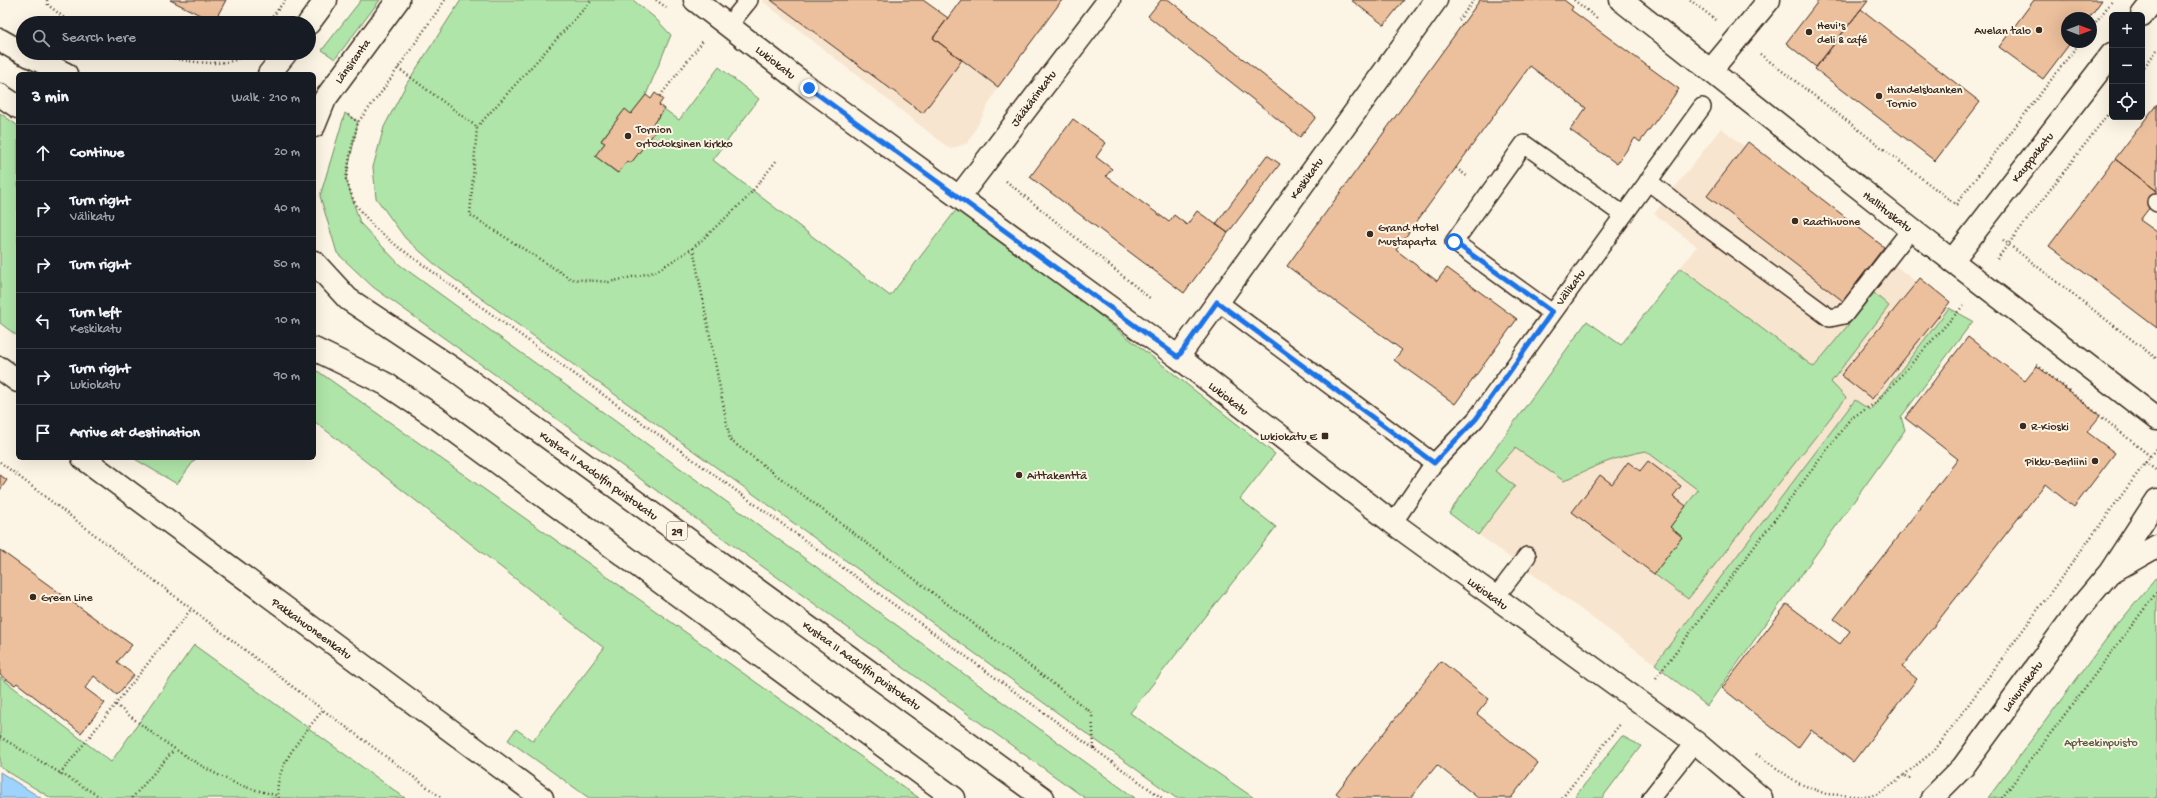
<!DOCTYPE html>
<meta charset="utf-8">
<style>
:root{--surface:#171b24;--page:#242831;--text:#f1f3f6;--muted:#9ea1a6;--line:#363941}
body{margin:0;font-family:"Gochi Hand",sans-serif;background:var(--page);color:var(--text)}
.controls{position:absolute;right:12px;top:12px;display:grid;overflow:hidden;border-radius:6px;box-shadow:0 4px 16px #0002}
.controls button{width:36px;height:36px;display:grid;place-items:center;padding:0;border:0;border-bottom:1px solid var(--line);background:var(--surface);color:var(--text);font:20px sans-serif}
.compass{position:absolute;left:2061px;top:12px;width:36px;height:36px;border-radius:50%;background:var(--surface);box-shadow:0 4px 16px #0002;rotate:90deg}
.stop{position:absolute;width:12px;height:12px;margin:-9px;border:3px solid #1a73e8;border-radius:50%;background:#fff}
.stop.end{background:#1a73e8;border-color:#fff;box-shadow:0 1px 4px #0008}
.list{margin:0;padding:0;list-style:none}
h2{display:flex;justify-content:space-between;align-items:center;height:52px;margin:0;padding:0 16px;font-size:17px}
h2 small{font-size:13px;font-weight:400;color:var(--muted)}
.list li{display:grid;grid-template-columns:26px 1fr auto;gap:12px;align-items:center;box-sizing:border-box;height:56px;padding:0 16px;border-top:1px solid var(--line)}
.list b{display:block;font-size:15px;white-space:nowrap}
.list p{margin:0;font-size:13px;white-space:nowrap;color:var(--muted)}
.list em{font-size:13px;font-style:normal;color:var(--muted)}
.icon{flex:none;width:22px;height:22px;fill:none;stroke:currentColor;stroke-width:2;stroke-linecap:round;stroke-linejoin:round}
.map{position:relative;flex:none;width:2157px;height:798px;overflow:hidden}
.search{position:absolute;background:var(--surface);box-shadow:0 4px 16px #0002;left:16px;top:16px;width:300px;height:44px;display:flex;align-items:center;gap:10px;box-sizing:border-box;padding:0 14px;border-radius:22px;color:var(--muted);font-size:15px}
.panel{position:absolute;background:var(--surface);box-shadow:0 4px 16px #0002;left:16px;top:72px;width:300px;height:388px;border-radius:6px}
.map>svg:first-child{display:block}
.built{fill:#f8e5cf}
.green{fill:#afe5a8;stroke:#758863}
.water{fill:#9ed3fd;stroke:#768fa4}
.building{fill:#edc09d;stroke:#3b2a1e}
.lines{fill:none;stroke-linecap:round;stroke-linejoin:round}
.lane-casing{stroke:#3b2a1e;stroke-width:20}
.street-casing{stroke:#3b2a1e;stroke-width:25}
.secondary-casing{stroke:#3b2a1e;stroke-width:25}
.highway-casing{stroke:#3b2a1e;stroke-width:25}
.path{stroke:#3b2a1e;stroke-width:2.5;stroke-dasharray:1 3;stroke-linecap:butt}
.lane{stroke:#fcf5e5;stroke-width:17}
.street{stroke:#fcf5e5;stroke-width:22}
.secondary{stroke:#fcf5e5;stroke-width:22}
.highway{stroke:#fcf5e5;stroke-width:22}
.route{stroke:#1a73e8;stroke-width:5}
.poi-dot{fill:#3b2a1e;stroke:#fcf5e5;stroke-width:1.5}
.labels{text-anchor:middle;stroke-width:4;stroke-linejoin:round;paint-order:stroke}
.shield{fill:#fcf5e5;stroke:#75675a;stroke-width:1}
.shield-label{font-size:11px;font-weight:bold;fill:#3b2a1e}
.poi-label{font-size:12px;fill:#3b2a1e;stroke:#fcf5e5;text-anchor:start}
.street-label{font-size:12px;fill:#3b2a1e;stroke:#fcf5e5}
.park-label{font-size:12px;fill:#585940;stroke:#fcf5e5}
</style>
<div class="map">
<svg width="2157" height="798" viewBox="0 0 2157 798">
<rect width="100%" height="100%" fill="#fcf5e5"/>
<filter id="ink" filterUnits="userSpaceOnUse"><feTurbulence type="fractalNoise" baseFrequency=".025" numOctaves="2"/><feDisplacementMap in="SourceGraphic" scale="8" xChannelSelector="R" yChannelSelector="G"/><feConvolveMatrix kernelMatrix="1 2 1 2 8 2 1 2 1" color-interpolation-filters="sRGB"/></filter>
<g filter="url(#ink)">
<!-- built -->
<path class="built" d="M761 0H923L948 18 933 38 998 87 968 143 950 149Z
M1721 128 1949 308 1870 410 1855 400 1655 664 1449 513 1587 321 1621 345 1697 246 1654 214Z"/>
<!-- green -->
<path class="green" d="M361 0H380L335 59 322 50Z
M461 0H633L655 18 671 35 646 95 631 114 625 110 601 140 605 143 595 156 617 173 628 161 631 163 654 132 650 128 664 109 679 120 719 67 759 99 713 160 890 296 960 205 1275 454 1240 499 1276 527 1130 713 1254 798H1176L439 268 405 238 376 198 373 167 384 127 407 83Z
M0 113 18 126V334L16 335 0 323Z
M345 113 358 122 346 179 360 223 400 265 1135 798H1085L373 287 337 253 320 196Z
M1680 268 1814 367 1874 293 1889 306 1831 382 1846 398 1688 599 1654 574 1682 537 1670 527 1698 490 1646 451C1617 456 1590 468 1564 481L1515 448 1495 471 1515 486 1478 535 1449 513 1587 321 1621 345Z
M1949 308 1973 321 1901 417 1905 430 1707 706 1655 664 1855 400 1870 410Z
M314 370 319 372 919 798H589L508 740 516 729 533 741 604 648 314 421Z
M133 458H196L177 484Z
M2157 577V798H1988L2113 630Z
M194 645 405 798H51L0 767V677L111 762Z
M1622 736 1641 746 1602 798H1574Z"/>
<!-- water -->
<path class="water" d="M0 772 41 798H0Z"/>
<!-- building -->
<path class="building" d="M170 0H226L214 22Z
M771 0H923L948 18 933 38 962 60 923 113Z
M961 0H1062L998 87 933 38Z
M1161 0H1169L1316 117 1300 137 1148 16Z
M1351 0H1404L1384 25Z
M1480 0H1564L1573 7 1571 10 1679 89 1640 142 1635 138 1617 164 1570 130 1586 108 1530 66 1396 250 1437 281 1447 268 1517 319 1455 404 1394 360 1402 350 1287 266Z
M1819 0H1868L1816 67 1786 43Z
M2034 0H2102L2089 18H2067V42H2071L2043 79 1999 47Z
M1861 9 1980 102 1935 161 1815 69Z
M655 93 663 99 659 105 664 109 650 128 655 132 631 163 628 161 618 173 595 156 605 143 601 141 625 109 631 114 646 95 651 99Z
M2157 104V191L2115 159Z
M1073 119 1106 143 1096 157 1112 169 1106 176 1169 222 1174 215 1187 225 1197 211 1228 233 1184 293 1030 177Z
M1748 142 1884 247 1843 301 1707 196Z
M1267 155 1280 164 1228 233 1216 224Z
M2115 159 2157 191V198L2140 220 2157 232V328L2049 246Z
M1920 278 1950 302 1872 399 1841 375Z
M1968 337 2025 381 2037 366 2100 416 2087 432 2115 453 2074 507 2045 484 1902 667 1917 679 1853 762 1811 730 1798 748 1722 688 1787 604 1840 644 1850 631 1834 619 1958 459 1905 418Z
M1648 461 1681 486 1673 496 1686 506 1670 527 1682 537 1654 574 1572 512 1600 475 1612 484 1628 462 1640 471Z
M0 475 7 480 0 490Z
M0 550 132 645 117 662 134 675 117 695 94 676 85 688 105 703 81 733 17 683 15 685 0 675Z
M1441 661 1489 699 1477 714 1538 763 1511 798H1478L1437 765 1410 798H1342L1336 793Z"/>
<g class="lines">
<!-- lane casing -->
<g class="lane-casing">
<path id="lane" d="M728 26 749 0
M1648 181 1713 232 1830 318 1844 315 1911 229
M2156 202 2157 203
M1217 301 1434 463
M1552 313 1454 242 1524 144 1622 214
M1393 523 1434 463 1476 419 1702 107
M1495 598 1527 556
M1651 798 1695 742"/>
</g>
<!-- street casing -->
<g class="street-casing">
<path id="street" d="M695 0 809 88 1178 357 1393 523 1695 742 1761 798
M1621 0 1911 229 2157 419
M2142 15 2154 0
M1711 70 1769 0
M959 197 1109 0
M1952 261 2112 54
M1178 357 1436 0
M0 368 18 381
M83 458 542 798"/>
</g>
<!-- secondary casing -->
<g class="secondary-casing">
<path id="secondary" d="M309 23 326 0
M269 74 286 53
M314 126 325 99 398 0
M2113 571 2157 546
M1932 798 1963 767 2078 610 2110 572 2157 500"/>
</g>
<!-- highway casing -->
<g class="highway-casing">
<path id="highway" d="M0 40 23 53
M24 53 66 74
M0 95 18 107
M314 262 348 299 455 370 1043 798
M314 349 386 384 437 418 954 798"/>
</g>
<!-- path -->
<path class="path" d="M47 0 48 5 71 23
M445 0 380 94 358 122 351 150 346 179 355 204 374 227 397 246 1162 798
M656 0 667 8
M1574 0 1598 19
M1690 0 1716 20
M1459 20 1474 0
M268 23 285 0
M2091 28 2113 0
M151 53C173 59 230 72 246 53
M1760 54 1959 207
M398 68 477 127 470 215 571 279 609 282 655 272 693 248 747 198 777 160
M2142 70 2157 50
M660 96 703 41
M348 115 358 122
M477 127 592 0
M1456 168 1468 177
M1006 181 1151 299
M1956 204 2080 42
M2003 240 2157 359
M693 248 730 440 1092 713 1094 749
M1997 259 2112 109
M2037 365 2150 456
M0 462 323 710 442 798
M2145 462 2157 471
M1656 678 1850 419 1877 402 1963 306
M116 705C154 735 192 764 237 784 250 789 265 792 278 796
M0 737 102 798
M1756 754 1798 783 1826 794 1867 797 1882 792 1904 775 1912 780
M60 774 192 608
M1904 775 1935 750 2157 447
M132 798 174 750
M279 798C270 771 307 730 323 710
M1562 798 1621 723
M2002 798 2157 592"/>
<!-- lane -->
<use href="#lane" class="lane"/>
<!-- street -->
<use href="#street" class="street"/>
<!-- secondary -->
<use href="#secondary" class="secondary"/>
<!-- highway -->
<use href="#highway" class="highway"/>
</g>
</g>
<g class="lines" filter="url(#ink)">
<!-- route -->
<path class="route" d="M809 88 1178 357 1217 302 1434 463 1476 419 1552 312 1454 242"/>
</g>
<!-- markers -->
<g class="poi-dot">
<circle cx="2039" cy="30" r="4"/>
<circle cx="1809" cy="32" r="4"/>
<circle cx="1879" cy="96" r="4"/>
<circle cx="628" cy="136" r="4"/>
<circle cx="1795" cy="221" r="4"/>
<circle cx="1370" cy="234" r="4"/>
<circle cx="2023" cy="426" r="4"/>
<rect x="1321" y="432" width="8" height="8" rx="2"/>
<circle cx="2095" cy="461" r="4"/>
<circle cx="1019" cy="475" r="4"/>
<circle cx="33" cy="597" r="4"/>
</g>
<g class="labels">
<!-- shield labels -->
<rect class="shield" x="667" y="522" width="20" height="18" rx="3"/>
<g class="shield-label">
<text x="677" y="535">29</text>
</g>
<!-- poi labels -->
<g class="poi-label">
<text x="1817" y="29">Hevi's<tspan x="1817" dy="14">deli &amp; café</tspan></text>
<text x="2031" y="34" text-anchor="end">Avelan talo</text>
<text x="1887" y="93">Handelsbanken<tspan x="1887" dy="14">Tornio</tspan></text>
<text x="636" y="133">Tornion<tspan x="636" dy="14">ortodoksinen kirkko</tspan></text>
<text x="1803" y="225">Raatihuone</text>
<text x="1378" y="231">Grand Hotel<tspan x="1378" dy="14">Mustaparta</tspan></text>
<text x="2031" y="430">R-Kioski</text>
<text x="1317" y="440" text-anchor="end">Lukiokatu E</text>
<text x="2087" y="465" text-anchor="end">Pikku-Berliini</text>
<text x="1027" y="479">Aittakenttä</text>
<text x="41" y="601">Green Line</text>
</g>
<!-- street labels -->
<g class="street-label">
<text transform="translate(352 61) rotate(-54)" y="4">Länsiranta</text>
<text transform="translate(776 62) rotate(38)" y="4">Lukiokatu</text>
<text transform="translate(1033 98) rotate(-53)" y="4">Jääkärinkatu</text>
<text transform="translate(2032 157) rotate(-52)" y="4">Kauppakatu</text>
<text transform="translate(1306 178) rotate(-54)" y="4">Keskikatu</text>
<text transform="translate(1888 211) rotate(38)" y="4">Hallituskatu</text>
<text transform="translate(1570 287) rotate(-54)" y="4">Välikatu</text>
<text transform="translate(1229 398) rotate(38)" y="4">Lukiokatu</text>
<text transform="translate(599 475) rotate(36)" y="4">Kustaa II Aadolfin puistokatu</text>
<text transform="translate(1488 593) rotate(36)" y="4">Lukiokatu</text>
<text transform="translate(312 628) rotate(36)" y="4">Pakkahuoneenkatu</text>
<text transform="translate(862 665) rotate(36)" y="4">Kustaa II Aadolfin puistokatu</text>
<text transform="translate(2022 686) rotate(-54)" y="4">Laivurinkatu</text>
</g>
<!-- park labels -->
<g class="park-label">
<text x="2101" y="746">Apteekinpuisto</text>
</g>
</g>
</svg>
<div class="controls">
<button>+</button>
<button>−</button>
<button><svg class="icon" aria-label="locate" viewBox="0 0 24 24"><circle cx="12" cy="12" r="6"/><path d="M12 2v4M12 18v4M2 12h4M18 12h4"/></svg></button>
</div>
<svg class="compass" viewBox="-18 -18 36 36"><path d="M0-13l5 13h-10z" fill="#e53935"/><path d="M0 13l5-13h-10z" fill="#9ea1a6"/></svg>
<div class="stop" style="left:1454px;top:242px"></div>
<div class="stop end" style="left:809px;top:88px"></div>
<div class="search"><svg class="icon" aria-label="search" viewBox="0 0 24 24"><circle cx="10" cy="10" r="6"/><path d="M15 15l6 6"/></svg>Search here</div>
<section class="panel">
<h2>3 min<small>Walk · 210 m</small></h2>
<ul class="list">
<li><svg class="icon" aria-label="ahead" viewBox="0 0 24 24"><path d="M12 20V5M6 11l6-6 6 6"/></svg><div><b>Continue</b></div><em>20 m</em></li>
<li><svg class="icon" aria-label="right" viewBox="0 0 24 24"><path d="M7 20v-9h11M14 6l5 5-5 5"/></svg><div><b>Turn right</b><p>Välikatu</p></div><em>40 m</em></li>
<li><svg class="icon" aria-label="right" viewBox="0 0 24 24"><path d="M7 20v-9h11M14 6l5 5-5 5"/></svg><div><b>Turn right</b></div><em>50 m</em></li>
<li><svg class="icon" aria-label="left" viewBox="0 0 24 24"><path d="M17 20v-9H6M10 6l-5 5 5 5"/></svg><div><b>Turn left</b><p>Keskikatu</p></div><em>10 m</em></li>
<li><svg class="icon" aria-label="right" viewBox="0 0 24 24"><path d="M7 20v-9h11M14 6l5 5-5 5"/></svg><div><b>Turn right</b><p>Lukiokatu</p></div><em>90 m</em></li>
<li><svg class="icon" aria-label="arrive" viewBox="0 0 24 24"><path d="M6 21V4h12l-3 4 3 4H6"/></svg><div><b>Arrive at destination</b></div></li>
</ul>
</section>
</div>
